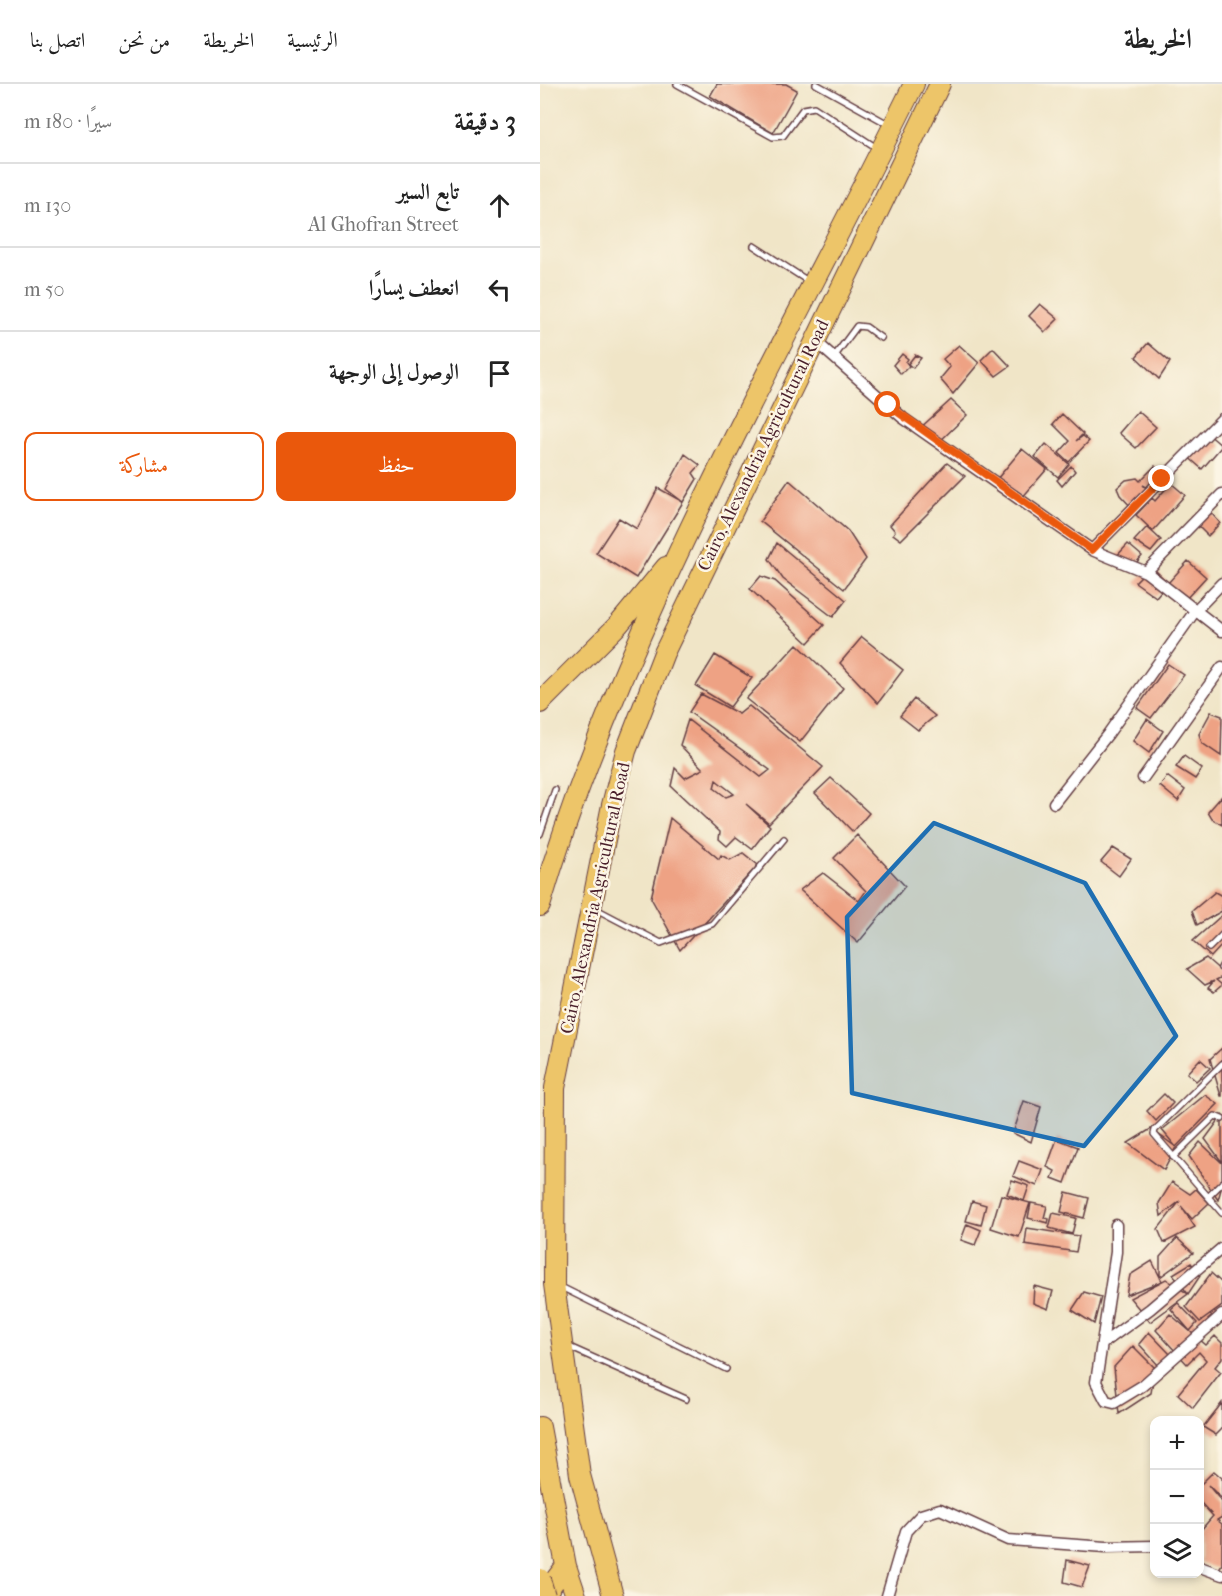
<!DOCTYPE html>
<html lang="ar">
<meta charset="utf-8">
<style>
:root{--surface:#fff;--page:#f6f6f6;--text:#222;--muted:#767676;--line:#e0e0e0;--accent:#ea580c}
body{margin:0;font-family:"IM FELL French Canon",Amiri,serif;background:var(--page);color:var(--text);direction:rtl}
.controls{position:absolute;right:18px;bottom:18px;display:grid;overflow:hidden;border-radius:12px;box-shadow:0 3px 9px #0003}
.controls button{width:54px;height:54px;display:grid;place-items:center;padding:0;border:0;border-bottom:2px solid var(--line);background:var(--surface);color:var(--text);font:30px sans-serif}
.stop{position:absolute;width:18px;height:18px;margin:-14px;border:4px solid #ea580c;border-radius:50%;background:#fff}
.stop.end{background:#ea580c;border-color:#fff;box-shadow:0 2px 6px #0008}
.list{margin:0;padding:0;list-style:none}
h2{display:flex;justify-content:space-between;align-items:center;height:78px;margin:0;padding:0 24px;font-size:26px}
h2 small{font-size:20px;font-weight:400;color:var(--muted)}
.list li{display:grid;grid-template-columns:39px 1fr auto;gap:18px;align-items:center;box-sizing:border-box;height:84px;padding:0 24px;border-top:2px solid var(--line)}
.list b{display:block;font-size:22px;white-space:nowrap}
.list p{margin:0;font-size:20px;white-space:nowrap;color:var(--muted)}
.list em{font-size:20px;font-style:normal;color:var(--muted)}
.actions{display:flex;gap:12px;padding:18px 24px}
.actions a{flex:1;padding:14px 0;border:2px solid var(--accent);border-radius:12px;text-align:center;font-size:21px;color:var(--accent)}
.actions .main{background:var(--accent);color:#fff}
.icon{flex:none;width:33px;height:33px;fill:none;stroke:currentColor;stroke-width:2;stroke-linecap:round;stroke-linejoin:round}
.map{position:relative;flex:none;width:682px;height:1512px;overflow:hidden;direction:ltr}
header{display:flex;align-items:center;gap:36px;box-sizing:border-box;height:84px;padding:0 30px;background:var(--surface);border-bottom:2px solid var(--line)}
header strong{font-size:28px}
nav{display:flex;gap:33px;margin-inline-start:auto;font-size:21px}
main{display:flex}
aside{flex:1;background:var(--surface)}
.map>svg:first-child{display:block}
.building{fill:#eea284;fill-rule:evenodd}
.lines{fill:none;stroke-linecap:round;stroke-linejoin:round}
.lane-casing{stroke:#633d42;stroke-width:8}
.street-casing{stroke:#633d42;stroke-width:13}
.highway-casing{stroke:#633d42;stroke-width:22}
.lane{stroke:#fff;stroke-width:5}
.street{stroke:#fff;stroke-width:10}
.highway{stroke:#edc569;stroke-width:20}
.highway-bridge-casing{stroke:#633d42;stroke-width:22;stroke-linecap:butt}
.highway-bridge{stroke:#edc569;stroke-width:20}
.route{stroke:#ea580c;stroke-width:8}
.marked{fill:#1f6fb2;fill-opacity:0.2;stroke:#1f6fb2;stroke-width:4.5;stroke-linejoin:round}
.labels{text-anchor:middle;stroke-width:5;stroke-linejoin:round;paint-order:stroke}
.street-label{font-size:18px;fill:#4a1f2b;stroke:#fcf5e5}
</style>
<header>
<strong>الخريطة</strong>
<nav><a>الرئيسية</a><a>الخريطة</a><a>من نحن</a><a>اتصل بنا</a></nav>
</header>
<main>
<div class="map">
<svg width="682" height="1512" viewBox="0 0 682 1512">
<rect width="100%" height="100%" fill="#fcf5e5"/>
<filter id="ink" filterUnits="userSpaceOnUse"><feTurbulence type="fractalNoise" baseFrequency=".0167" numOctaves="2"/><feDisplacementMap in="SourceGraphic" scale="12" xChannelSelector="R" yChannelSelector="G"/><feConvolveMatrix kernelMatrix="1 2 1 2 8 2 1 2 1" color-interpolation-filters="sRGB"/></filter>
<filter id="wash" filterUnits="userSpaceOnUse"><feTurbulence type="fractalNoise" baseFrequency=".008" numOctaves="4" result="noise"/><feDisplacementMap in="SourceGraphic" scale="24" xChannelSelector="R" yChannelSelector="G"/><feGaussianBlur stdDeviation="1.35" result="paint"/><feColorMatrix in="noise" values="0 0 0 0 0 0 0 0 0 0 0 0 0 0 0 0 0 1.4 0 .05"/><feComposite in="paint" operator="in"/></filter>
<g filter="url(#wash)">
<rect width="100%" height="100%" fill="#f0e5c7"/>
<g id="blocks">
<!-- building -->
<path class="building" d="M177 0H246L257 6 233 49 170 12Z
M500 220 518 235 505 248 489 232Z
M608 259 630 278 619 295 596 273Z
M419 261 439 279 413 310 400 295 410 283 403 275Z
M453 264 470 282 456 292 441 276Z
M362 270 368 275 366 278 369 282 361 290 353 281Z
M375 271 381 274 373 284 368 280Z
M411 316 427 331 395 362 379 345Z
M598 327 616 343 596 364 579 349Z
M522 330 543 350 536 357 543 352 549 357 529 378 519 369 530 357 513 340Z
M667 349 682 362 662 385 646 371Z
M506 360 529 380 518 393 495 373Z
M482 365 507 385 481 415 457 395Z
M145 370 160 381 153 389 157 395 143 418 96 494 56 469 79 434 97 445 118 404 143 418 126 405Z
M407 379 425 392 361 456 353 450 355 447 350 441Z
M531 382 535 387 522 402 517 396Z
M615 382 622 391 610 405 603 401 608 406 592 424 580 411 577 404 586 396 597 394 600 397Z
M249 396 308 447 326 475 304 505 220 437Z
M631 399 645 411 613 447 596 431 612 414 615 417Z
M666 423 680 439 668 452 652 436Z
M607 443 621 456 611 468 594 457Z
M237 459 306 516 293 533 243 495 229 475Z
M588 460 602 472 590 486 574 475Z
M648 477 666 493 645 516 626 501 616 513 595 498 611 482 628 499Z
M221 492 235 497 284 541 268 559 210 505Z
M322 553 363 586 338 619 300 579Z
M257 560 303 604 260 658 206 615Z
M175 571 212 594 190 623 156 602Z
M628 580 644 591 611 634 597 624Z
M161 610 199 630 209 622 283 683 229 739 206 720 230 742 212 765 196 753 187 762 179 755 180 748 131 702 135 684 145 694 163 685 140 661 148 636 221 693 230 686 149 628ZM176 696 194 710 186 713 174 704Z
M374 615 395 632 378 646 360 632Z
M671 628 682 632 681 672 662 659 659 650Z
M607 635 623 647 609 669 593 657Z
M644 672 662 685 655 695 636 683Z
M627 692 645 706 638 717 620 702Z
M291 694 329 729 313 748 275 709Z
M682 712V741L672 735 668 728Z
M130 734 179 775 181 771 190 776 203 769 218 781 140 866 111 814Z
M317 751 365 802 318 859 260 806 283 789 319 817 326 807 294 774Z
M573 764 591 775 579 792 561 778Z
M675 808 682 812V827L657 841 652 827Z
M682 831V861L671 873 653 857Z
M666 874 682 888V893L676 896 682 901 674 908 668 904 674 897 665 901 647 885Z
M682 964V1012H681L670 975Z
M660 975 670 984 656 997 647 989Z
M624 1010 633 1019 616 1037 607 1027Z
M665 1011 678 1020 636 1063 622 1046Z
M484 1017 501 1023 491 1058 473 1049Z
M682 1032V1078L665 1055Z
M611 1045 636 1063 624 1086 588 1059Z
M517 1055 538 1063 525 1099 512 1094 515 1087 507 1083Z
M660 1058 682 1079V1102L678 1116 649 1072Z
M479 1077 503 1086 497 1102 473 1092Z
M472 1096 489 1102 484 1117 467 1110Z
M632 1098 650 1110 656 1105 669 1119 652 1135 641 1122 655 1143 624 1159 618 1145 640 1117 621 1132 619 1119Z
M526 1108 549 1114 544 1134 521 1128Z
M461 1111 490 1119 479 1153 451 1144Z
M432 1117 446 1121 441 1141 426 1137Z
M491 1119 507 1122 504 1134 509 1135 508 1139 488 1134Z
M513 1129 536 1134 532 1150 509 1144Z
M427 1140 441 1146 435 1161 421 1156Z
M487 1144 539 1152 536 1168 485 1160Z
M637 1154 653 1169 620 1193V1173Z
M612 1177 622 1197 586 1211 590 1191Z
M651 1179 660 1192 648 1210 633 1190Z
M671 1189 682 1199V1222L660 1238 646 1223Z
M626 1195 648 1210 610 1238 590 1214Z
M494 1202 513 1207 508 1225 493 1219Z
M544 1208 561 1213 554 1240 532 1226Z
M638 1219 657 1239 650 1247 631 1225Z
M630 1230 666 1261 675 1252 682 1259V1274L675 1283 681 1288 653 1324 638 1310 666 1276 659 1268 647 1280 616 1246Z
M609 1248 630 1270 619 1282 599 1260Z
M593 1262 615 1284 611 1309 579 1330 574 1283Z
M682 1319V1345L676 1351 663 1343Z
M674 1387 682 1394V1415L668 1401 682 1418V1433L677 1436 682 1440V1480L679 1485 660 1479V1447L673 1432 660 1418V1401Z
M527 1476 550 1482 542 1503 524 1498Z"/>
</g>
</g>
<g filter="url(#ink)">
<use href="#blocks" fill-opacity="0" stroke="#633d42" stroke-width="1.5"/>
<g class="lines">
<!-- lane casing -->
<g class="lane-casing">
<path id="lane" d="M137 0 233 53 243 52 263 25 274 23 337 64
M276 0 348 40
M214 162 268 197
M294 273 317 242 326 243 341 254
M0 750 15 706
M56 825 121 859 172 840 244 755
M669 864 682 851
M681 884 682 882
M682 980 615 1046 614 1050 682 1129
M633 1073 675 1032 682 1035
M668 1113 682 1099
M19 1202 186 1285
M27 1262 146 1315"/>
</g>
<!-- street casing -->
<g class="street-casing">
<path id="street" d="M274 256 363 334 552 466 606 488 682 547
M552 466 682 335
M606 488 682 410
M603 694 682 583
M514 719 568 650 655 527 682 499
M576 1141V1168L556 1298 566 1317 574 1319 602 1302 682 1231
M562 1260 610 1225 682 1164
M660 1483 682 1491
M347 1512 366 1447 381 1431 400 1425 468 1456 566 1463 614 1462"/>
</g>
<!-- highway casing -->
<g class="highway-casing">
<path id="highway" d="M0 619 79 540 126 483
M0 822C85 534 242 269 374 0
M0 1343 26 1482 36 1512
M3 1512 26 1482
M73 1512 40 1391 14 1200 15 1004 72 721 86 667 124 569 400 0"/>
</g>
<!-- lane -->
<use href="#lane" class="lane"/>
<!-- street -->
<use href="#street" class="street"/>
<!-- highway -->
<use href="#highway" class="highway"/>
<!-- highway-bridge casing -->
<g class="highway-bridge-casing">
<path id="highway-bridge" d="M0 1495 5 1512"/>
</g>
<!-- highway-bridge -->
<use href="#highway-bridge" class="highway-bridge"/>
</g>
</g>
<g class="lines" filter="url(#ink)">
<!-- route -->
<path class="route" d="M348 321 552 466 622 395"/>
</g>
<!-- marked area -->
<path class="marked" d="M394 739 545 799 636 952 544 1062 312 1009 307 833Z"/>
<g class="labels">
<!-- street labels -->
<g class="street-label">
<text transform="translate(223 361) rotate(-64)" y="6">Cairo, Alexandria Agricultural Road</text>
<text transform="translate(55 814) rotate(-78)" y="6">Cairo, Alexandria Agricultural Road</text>
</g>
</g>
</svg>
<div class="controls">
<button>+</button>
<button>−</button>
<button><svg class="icon" aria-label="layers" viewBox="0 0 24 24"><path d="M12 4l9 5-9 5-9-5zM3 14l9 5 9-5"/></svg></button>
</div>
<div class="stop" style="left:348px;top:321px"></div>
<div class="stop end" style="left:622px;top:395px"></div>
</div>
<aside>
<h2>3 دقيقة<small>سيرًا · 180 m</small></h2>
<ul class="list">
<li><svg class="icon" aria-label="ahead" viewBox="0 0 24 24"><path d="M12 20V5M6 11l6-6 6 6"/></svg><div><b>تابع السير</b><p>Al Ghofran Street</p></div><em>130 m</em></li>
<li><svg class="icon" aria-label="left" viewBox="0 0 24 24"><path d="M17 20v-9H6M10 6l-5 5 5 5"/></svg><div><b>انعطف يسارًا</b></div><em>50 m</em></li>
<li><svg class="icon" aria-label="arrive" viewBox="0 0 24 24"><path d="M6 21V4h12l-3 4 3 4H6"/></svg><div><b>الوصول إلى الوجهة</b></div></li>
</ul>
<div class="actions"><a class="main">حفظ</a><a>مشاركة</a></div>
</aside>
</main>
